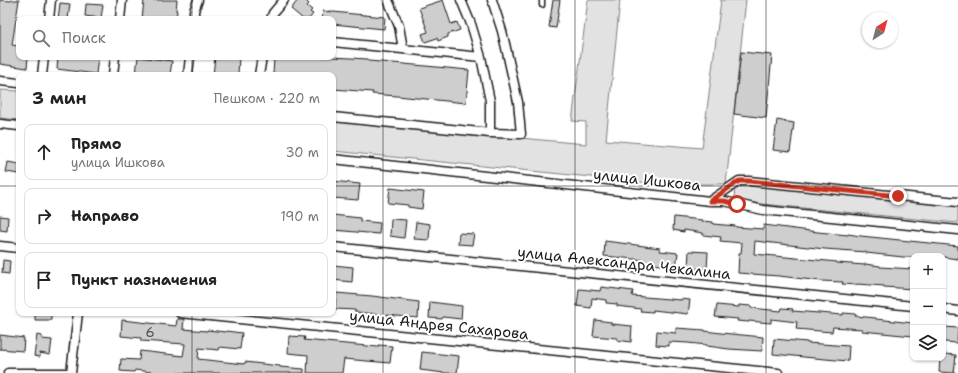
<!DOCTYPE html>
<html lang="ru">
<meta charset="utf-8">
<style>
:root{--surface:#fff;--page:#f2f2f2;--text:#222;--muted:#767676;--line:#e0e0e0}
body{margin:0;font-family:"Shantell Sans",sans-serif;background:var(--page);color:var(--text)}
.controls{position:absolute;right:12px;bottom:12px;display:grid;overflow:hidden;border-radius:8px;box-shadow:0 1px 3px #0004}
.controls button{width:36px;height:36px;display:grid;place-items:center;padding:0;border:0;border-bottom:1px solid var(--line);background:var(--surface);color:var(--text);font:20px sans-serif}
.compass{position:absolute;left:862px;top:12px;width:36px;height:36px;border-radius:50%;background:var(--surface);box-shadow:0 1px 3px #0004;rotate:36deg}
.stop{position:absolute;width:12px;height:12px;margin:-9px;border:3px solid #c8321e;border-radius:50%;background:#fff}
.stop.end{background:#c8321e;border-color:#fff;box-shadow:0 1px 4px #0008}
.list{margin:0;padding:0;list-style:none}
h2{display:flex;justify-content:space-between;align-items:center;height:52px;margin:0;padding:0 16px;font-size:17px}
h2 small{font-size:13px;font-weight:400;color:var(--muted)}
.list li{display:grid;grid-template-columns:26px 1fr auto;gap:12px;align-items:center;box-sizing:border-box;height:56px;margin:0 8px 8px;padding:0 8px;border:1px solid var(--line);border-radius:8px}
.list b{display:block;font-size:15px;white-space:nowrap}
.list p{margin:0;font-size:13px;white-space:nowrap;color:var(--muted)}
.list em{font-size:13px;font-style:normal;color:var(--muted)}
.icon{flex:none;width:22px;height:22px;fill:none;stroke:currentColor;stroke-width:2;stroke-linecap:round;stroke-linejoin:round}
.map{position:relative;flex:none;width:958px;height:373px;overflow:hidden}
.search{position:absolute;background:var(--surface);box-shadow:0 1px 3px #0004;left:16px;top:16px;width:320px;height:44px;display:flex;align-items:center;gap:10px;box-sizing:border-box;padding:0 14px;border-radius:8px;color:var(--muted);font-size:15px}
.panel{position:absolute;background:var(--surface);box-shadow:0 1px 3px #0004;left:16px;top:72px;width:320px;height:244px;border-radius:8px}
.map>svg:first-child{display:block}
.green{fill:#e2e2e2;stroke:#7f7f7f}
.building{fill:#cecece;stroke:#1c1c1c}
.lines{fill:none;stroke-linecap:round;stroke-linejoin:round}
.service-casing{stroke:#1c1c1c;stroke-width:7}
.minor-casing{stroke:#1c1c1c;stroke-width:11}
.service{stroke:#fff;stroke-width:4}
.minor{stroke:#fff;stroke-width:8}
.route{stroke:#c8321e;stroke-width:5}
.grid{fill:none;stroke:#1c1c1c;stroke-width:1;stroke-opacity:0.55}
.labels{text-anchor:middle;stroke-width:4;stroke-linejoin:round;paint-order:stroke}
.number-label{font-size:13px;fill:#484848}
.street-label{font-size:15px;fill:#1c1c1c;stroke:#fff}
</style>
<div class="map">
<svg width="958" height="373" viewBox="0 0 958 373">
<rect width="100%" height="100%" fill="#fff"/>
<filter id="ink" filterUnits="userSpaceOnUse"><feTurbulence type="fractalNoise" baseFrequency=".025" numOctaves="2"/><feDisplacementMap in="SourceGraphic" scale="8" xChannelSelector="R" yChannelSelector="G"/><feConvolveMatrix kernelMatrix="1 2 1 2 8 2 1 2 1" color-interpolation-filters="sRGB"/></filter>
<g filter="url(#ink)">
<!-- green -->
<path class="green" d="M588 0H620L606 140 702 148 721 0H746L726 184H660L333 151V121L586 144V122L572 121Z
M0 90 19 91V120L0 118Z
M743 185H763L958 203V223L741 202 735 198 734 190Z"/>
<!-- building -->
<path class="building" d="M0 0 11 1V0H19L12 45 19 46V57H28L27 68 0 64Z
M144 0H177L176 11H177L176 19H142Z
M298 0H305L309 4 307 6 312 10 310 12 313 14 309 19H303L291 9Z
M443 0 451 24 457 22 460 30 448 34V37L438 41 437 38 425 42 422 34 428 32 419 8Z
M553 0H560L556 28 549 27Z
M60 3 70 4 68 19H58Z
M86 4 103 5 101 18 85 16Z
M323 11 385 17 384 29 333 24V19H322Z
M741 52 772 55 766 118 734 114Z
M58 57H98L96 74 57 69Z
M138 57 172 61 170 75 136 74Z
M215 57H239L238 75H213Z
M274 57H333L368 59V61L393 63 469 70 466 103 397 96 372 94 373 92 333 89V75H273Z
M777 120 794 123 790 152 773 150Z
M8 162 19 164V174L6 172Z
M333 181 360 184 358 200 333 198Z
M390 188 424 192 422 209 408 207V205L388 203Z
M333 215 360 218V221L380 223 379 234 333 230Z
M0 216 8 217 7 231 0 230Z
M674 217 702 220V221L713 222V224L736 226V227L763 229 764 225 818 232 848 235V234L861 236 958 246V259L943 257V256H913V257H903L866 253V252L825 249 755 241 754 254 817 260 837 262V263L865 265V264L880 266V267L913 269V289L884 287V286L857 284V285L842 284 843 282 821 281 779 276 738 273 739 253H741L742 243 720 241 721 237 703 235V233L684 230V232L673 230Z
M391 219 406 220 404 238 390 236Z
M416 222 430 224 429 240 414 239Z
M459 233 474 234 472 245 458 244Z
M605 241 660 248V251L678 253 676 267 645 263V260L604 256Z
M689 251 708 252 707 269 688 268Z
M3 260 10 261 9 274 2 273Z
M333 265 353 267 352 282 333 280Z
M601 287 633 291 632 296 681 300V299L690 300 688 314 653 310V312L640 311 641 309 617 306V304L606 303V300L592 298 591 308 577 306 579 289 600 291Z
M336 293 372 296 419 302 418 318 355 312V310L335 309Z
M430 302 462 306 461 319 443 317 442 319 429 318Z
M717 305 739 307V305L751 306V308L781 311 782 308 793 309 792 311 819 313 843 315V313L856 314 855 316 876 318V319L913 323V336L862 331V329L833 327 832 332 796 329 797 322 771 319V323L749 321V322L737 321 738 319 715 317Z
M35 313H51V320H35Z
M177 319H184L183 329 207 331V330L226 332V331L242 333 240 349 220 347 219 350 199 348 198 359 244 364 245 362 280 366V367L304 369V373H159L135 370 134 372 120 371 121 359 139 360 140 351 183 356 185 344 141 341V338L121 336 122 320 176 326Z
M595 320 611 322V324L632 326 631 342 617 340V338L593 336Z
M945 327 958 328 957 343 944 342Z
M676 328 705 330V331L721 333 763 337 762 351 729 349 707 346V345L688 343 669 342V346L656 345 657 331 676 333Z
M0 335 24 338 23 351 0 349Z
M37 335 42 336V339L52 340 50 355 40 353V357L34 356Z
M289 336 305 337 304 340 378 347V345L392 346 390 363 344 359 342 373H307L308 355 288 353Z
M774 339 807 342V343L849 346 848 361 814 358 773 354Z
M422 352 459 356 457 373H444L420 370Z
M943 354 956 355 954 373 939 372 940 358H943Z"/>
<g class="lines">
<!-- service casing -->
<g class="service-casing">
<path id="service" d="M542 0V5"/>
</g>
<!-- minor casing -->
<g class="minor-casing">
<path id="minor" d="M388 0 399 26 403 49
M461 0 471 24 481 57 490 101V133
M49 19 51 0
M120 19 122 0
M194 19V11L198 0
M271 19 273 13 284 0
M333 42 481 57
M42 75 44 57
M113 75 115 57
M188 75 190 57
M259 75 262 57
M0 81 19 83
M333 117 490 133 521 134 518 102 506 48 502 31 492 0
M0 124 19 126
M333 159 710 201H724L763 210 958 230
M710 201 739 181H749L958 202
M0 246 19 248
M333 247 913 306
M943 309 958 311
M180 313 778 373
M8 373H71
M71 373 78 313"/>
</g>
<!-- service -->
<use href="#service" class="service"/>
<!-- minor -->
<use href="#minor" class="minor"/>
</g>
</g>
<g class="lines" filter="url(#ink)">
<!-- route -->
<path class="route" d="M737 204 724 201H710L739 181H749L898 196"/>
</g>
<!-- grid -->
<path class="grid" d="M192 0V19M383 0V373M575 0V373M766 0V373M192 57V75M0 186H19M333 186H958M192 313V373"/>
<g class="labels">
<!-- number labels -->
<g class="number-label">
<text x="150" y="337">6</text>
</g>
<!-- street labels -->
<g class="street-label">
<text transform="translate(647 180) rotate(6)" y="5">улица Ишкова</text>
<text transform="translate(624 263) rotate(6)" y="5">улица Александра Чекалина</text>
<text transform="translate(439 325) rotate(6)" y="5">улица Андрея Сахарова</text>
</g>
</g>
</svg>
<div class="controls">
<button>+</button>
<button>−</button>
<button><svg class="icon" aria-label="layers" viewBox="0 0 24 24"><path d="M12 4l9 5-9 5-9-5zM3 14l9 5 9-5"/></svg></button>
</div>
<svg class="compass" viewBox="-18 -18 36 36"><path d="M0-13l5 13h-10z" fill="#e53935"/><path d="M0 13l5-13h-10z" fill="#767676"/></svg>
<div class="stop" style="left:737px;top:204px"></div>
<div class="stop end" style="left:898px;top:196px"></div>
<div class="search"><svg class="icon" aria-label="search" viewBox="0 0 24 24"><circle cx="10" cy="10" r="6"/><path d="M15 15l6 6"/></svg>Поиск</div>
<section class="panel">
<h2>3 мин<small>Пешком · 220 m</small></h2>
<ul class="list">
<li><svg class="icon" aria-label="ahead" viewBox="0 0 24 24"><path d="M12 20V5M6 11l6-6 6 6"/></svg><div><b>Прямо</b><p>улица Ишкова</p></div><em>30 m</em></li>
<li><svg class="icon" aria-label="right" viewBox="0 0 24 24"><path d="M7 20v-9h11M14 6l5 5-5 5"/></svg><div><b>Направо</b></div><em>190 m</em></li>
<li><svg class="icon" aria-label="arrive" viewBox="0 0 24 24"><path d="M6 21V4h12l-3 4 3 4H6"/></svg><div><b>Пункт назначения</b></div></li>
</ul>
</section>
</div>
